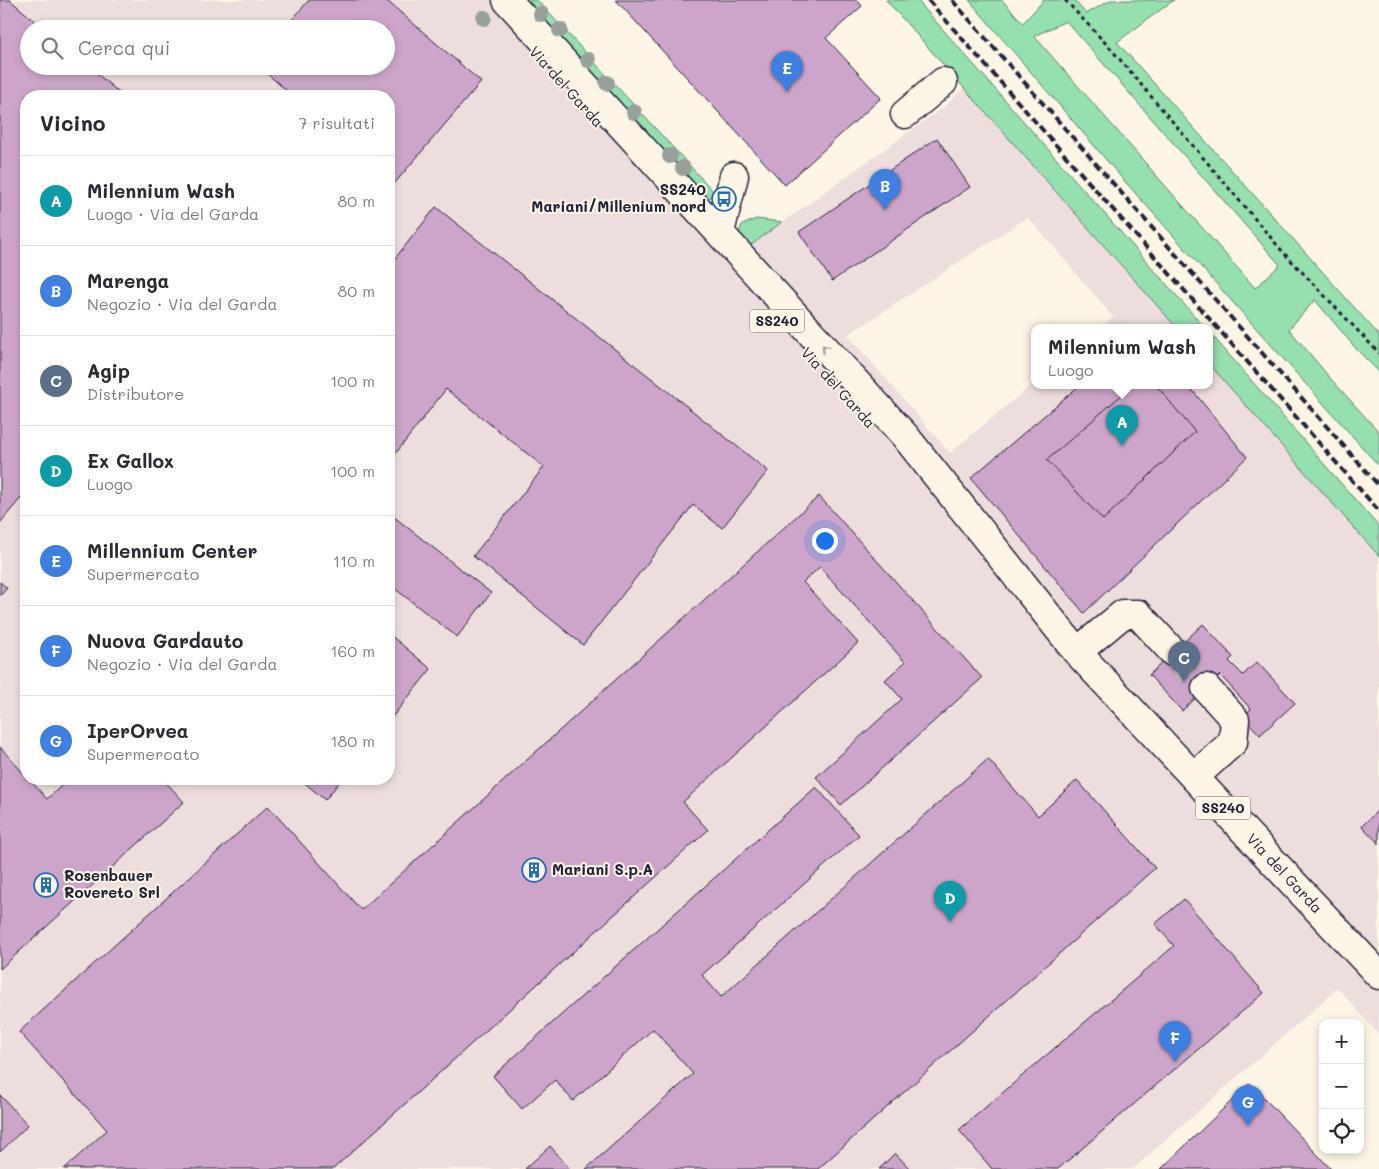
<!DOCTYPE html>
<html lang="it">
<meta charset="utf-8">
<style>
:root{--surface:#fff;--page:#f2f2f3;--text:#2b2b33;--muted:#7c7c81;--line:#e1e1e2;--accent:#db2777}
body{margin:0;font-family:Mali,sans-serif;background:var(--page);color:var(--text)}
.controls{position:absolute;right:15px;bottom:15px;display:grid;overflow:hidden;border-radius:10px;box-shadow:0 2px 8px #0003}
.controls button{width:45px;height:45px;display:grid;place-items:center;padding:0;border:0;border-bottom:1px solid var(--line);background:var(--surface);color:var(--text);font:25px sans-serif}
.you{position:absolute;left:824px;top:540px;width:18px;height:18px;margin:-12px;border:4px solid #fff;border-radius:50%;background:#1a73e8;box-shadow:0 0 0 8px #1a73e833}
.badge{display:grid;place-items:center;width:32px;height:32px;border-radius:50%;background:var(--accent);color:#fff;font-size:16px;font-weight:700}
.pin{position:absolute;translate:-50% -41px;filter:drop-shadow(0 1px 2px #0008)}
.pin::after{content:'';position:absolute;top:26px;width:18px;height:15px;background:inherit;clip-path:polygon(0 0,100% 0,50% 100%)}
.popup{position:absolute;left:1031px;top:324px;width:182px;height:65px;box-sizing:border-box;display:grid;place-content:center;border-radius:10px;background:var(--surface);filter:drop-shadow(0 1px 4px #0005);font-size:16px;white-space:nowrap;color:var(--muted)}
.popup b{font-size:19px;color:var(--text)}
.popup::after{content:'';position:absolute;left:50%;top:100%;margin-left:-10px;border:10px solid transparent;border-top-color:var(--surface)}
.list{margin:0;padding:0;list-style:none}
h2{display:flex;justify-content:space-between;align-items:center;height:65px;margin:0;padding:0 20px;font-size:21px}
h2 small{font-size:16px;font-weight:400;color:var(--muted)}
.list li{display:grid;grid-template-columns:32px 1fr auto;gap:15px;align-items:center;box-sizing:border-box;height:90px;padding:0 20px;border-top:1px solid var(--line)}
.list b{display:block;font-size:19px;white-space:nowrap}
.list p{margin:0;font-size:16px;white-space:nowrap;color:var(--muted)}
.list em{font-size:16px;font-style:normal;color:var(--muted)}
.icon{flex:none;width:28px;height:28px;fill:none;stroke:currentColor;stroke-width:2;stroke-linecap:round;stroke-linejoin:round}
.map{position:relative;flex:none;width:1379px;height:1169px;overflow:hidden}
.search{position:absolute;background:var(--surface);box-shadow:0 2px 8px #0003;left:20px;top:20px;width:375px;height:55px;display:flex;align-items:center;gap:12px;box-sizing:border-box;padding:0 18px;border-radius:28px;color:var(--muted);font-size:19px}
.panel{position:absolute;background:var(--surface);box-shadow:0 2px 8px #0003;left:20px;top:90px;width:375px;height:695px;border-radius:20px}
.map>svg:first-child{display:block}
.built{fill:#edd;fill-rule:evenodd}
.green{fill:#96dfae;stroke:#5c8074;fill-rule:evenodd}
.building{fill:#cea5ca;stroke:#22223b}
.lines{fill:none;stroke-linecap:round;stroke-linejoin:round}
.minor-tunnel{stroke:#d0cbc3;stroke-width:28;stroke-dasharray:28 14;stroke-linecap:butt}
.minor-casing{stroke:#22223b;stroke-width:31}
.major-casing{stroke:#22223b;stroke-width:31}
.path{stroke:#22223b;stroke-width:3;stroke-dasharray:4 4;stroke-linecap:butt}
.minor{stroke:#fcf5e5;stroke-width:28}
.major{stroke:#fcf5e5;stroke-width:28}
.rail{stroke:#22223b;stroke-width:4;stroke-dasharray:8 4;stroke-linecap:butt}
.tree{fill:#97a09b}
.oneway{stroke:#9a9698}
.labels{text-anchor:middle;stroke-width:4;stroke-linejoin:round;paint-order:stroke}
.shield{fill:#fcf5e5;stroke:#63616e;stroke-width:1}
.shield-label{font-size:14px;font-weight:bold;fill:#22223b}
.street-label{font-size:15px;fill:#22223b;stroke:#fcf5e5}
.poi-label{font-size:15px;font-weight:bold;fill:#22223b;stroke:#fcf5e5;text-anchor:start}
</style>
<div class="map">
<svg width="1379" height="1169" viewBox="0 0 1379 1169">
<rect width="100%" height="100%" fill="#fcf5e5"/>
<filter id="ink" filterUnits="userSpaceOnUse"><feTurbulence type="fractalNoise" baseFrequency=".02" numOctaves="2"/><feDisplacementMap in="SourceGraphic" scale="10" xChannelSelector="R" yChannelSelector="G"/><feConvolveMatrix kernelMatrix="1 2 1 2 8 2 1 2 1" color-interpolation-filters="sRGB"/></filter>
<g filter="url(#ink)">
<!-- built -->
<path class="built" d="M0 0H519L748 247 944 107 964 88 1176 327H1101L1113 317 1028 217 848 335 950 453 1034 383V385H1210V365L1379 556V1035L1338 988 1133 1169H0ZM29 29H386V66H29ZM26 96H389V779H26Z"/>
<!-- green -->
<path class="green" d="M519 0H537L714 192 711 197 702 200Z
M886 0H917L1204 327H1176Z
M969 0H1002L1023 23 1044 0H1074L1086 14 1111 0H1174L1117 42 1379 335V372L1358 351 1315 300 1289 329 1330 378 1379 432V466L1120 176ZM1066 21 1280 265 1255 288 1034 36Z
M756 219 782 222 750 246 739 232 742 225Z
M1210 333 1379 527V556L1210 365Z"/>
<!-- building -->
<path class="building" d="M0 0H10L44 29H29V66H88L123 96H26V492L0 523Z
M309 0H386L481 82 394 184 389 180V96H293L258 66H386V29H284Z
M616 0H857L862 6 826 38 881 98 785 185Z
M937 138 970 187 832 281 799 232Z
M436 207 768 471 722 528 693 505 583 645 473 556 544 467 446 389 389 462V266Z
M1080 385H1188L1247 457 1084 613 971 478Z
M1133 385H1156L1195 432 1103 520 1047 460Z
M819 496 982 678 841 805 816 777 902 699 885 680 905 662 820 567 803 582 858 643 683 802 708 830 333 1169H64L107 1130 19 1032 268 806 361 910Z
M389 513 491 593 457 637 389 584Z
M0 582 7 588 0 596Z
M1203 624 1233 657 1229 661 1243 675 1257 662 1295 703 1260 735 1243 716 1251 709 1220 675 1182 711 1149 675Z
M389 634 431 669 389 721Z
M0 747 26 776V779H29L47 799 69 779H163L184 802 0 969Z
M988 759 1038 816 1077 780 1155 868 818 1169H586L693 1074 653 1029 573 1101 555 1080 522 1109 493 1076 816 787 859 835 702 975 721 997Z
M300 779H342L325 800Z
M1379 809V844L1362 826Z
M1184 899 1264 993 1058 1169H992L959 1130 1174 946 1155 924Z
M1250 1083 1331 1169H1161Z
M0 1095 28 1125 0 1152Z
M550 1146 570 1169H525Z
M895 1153 910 1169H879Z"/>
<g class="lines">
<!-- minor-tunnel -->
<path class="minor-tunnel" d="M1173 652 1206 688"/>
<!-- minor casing -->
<g class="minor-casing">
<path id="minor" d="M905 114 943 82
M720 232 734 176
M1077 652 1123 614H1138L1173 652
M1194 777 1233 742 1235 720 1206 688"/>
</g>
<!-- major casing -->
<g class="major-casing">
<g id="major">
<path id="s1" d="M507 0 905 436 1077 652 1379 975"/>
</g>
</g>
<!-- path -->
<path class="path" d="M1065 0 1111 49 1283 252 1379 353"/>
<!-- minor -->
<use href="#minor" class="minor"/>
<!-- major -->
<use href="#major" class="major"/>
<!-- rail -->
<path class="rail" d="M928 0 1379 511
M952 0 1379 486"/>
</g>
<!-- trees -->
<g class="tree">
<circle cx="541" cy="14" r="8"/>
<circle cx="484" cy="18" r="8"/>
<circle cx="560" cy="30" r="8"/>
<circle cx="588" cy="60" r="8"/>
<circle cx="607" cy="83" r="8"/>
<circle cx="634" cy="112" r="8"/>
<circle cx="670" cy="156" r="8"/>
<circle cx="683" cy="168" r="8"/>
</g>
<!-- one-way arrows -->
<defs><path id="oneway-chevron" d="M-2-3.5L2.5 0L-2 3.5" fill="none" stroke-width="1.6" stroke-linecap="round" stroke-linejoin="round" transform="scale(1.25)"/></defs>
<use class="oneway" href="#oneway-chevron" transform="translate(825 348) rotate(-132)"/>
</g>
<!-- icons -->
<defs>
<g id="bus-ring" transform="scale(1.25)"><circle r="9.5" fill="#fcf5e5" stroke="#1f6fb2" stroke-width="1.5"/><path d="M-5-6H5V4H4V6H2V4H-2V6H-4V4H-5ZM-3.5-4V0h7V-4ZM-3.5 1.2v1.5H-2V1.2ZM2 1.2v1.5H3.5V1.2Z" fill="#1f6fb2"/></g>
<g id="building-ring" transform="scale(1.25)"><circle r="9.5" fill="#fcf5e5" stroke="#1f6fb2" stroke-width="1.5"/><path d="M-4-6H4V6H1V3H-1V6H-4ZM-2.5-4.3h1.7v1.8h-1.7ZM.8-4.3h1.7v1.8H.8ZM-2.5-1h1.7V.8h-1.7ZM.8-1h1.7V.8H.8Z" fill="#1f6fb2"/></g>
</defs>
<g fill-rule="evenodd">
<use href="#bus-ring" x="724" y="199"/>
<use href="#building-ring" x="534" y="870"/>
<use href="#building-ring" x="46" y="885"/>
</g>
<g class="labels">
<!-- shield labels -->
<g class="shield">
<rect x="749.5" y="309.5" width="55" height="23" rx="4"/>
<rect x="1195.5" y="796.5" width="55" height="23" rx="4"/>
</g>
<g class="shield-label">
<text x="777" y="326">SS240</text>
<text x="1223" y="813">SS240</text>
</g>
<!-- street labels -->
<g class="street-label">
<text transform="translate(566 87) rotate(48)" y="5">Via del Garda</text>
<text transform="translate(838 388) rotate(48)" y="5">Via del Garda</text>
<text dy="5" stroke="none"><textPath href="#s1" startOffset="1170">Via del Garda</textPath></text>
</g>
<!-- poi labels -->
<g class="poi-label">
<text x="706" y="195" text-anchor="end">SS240<tspan x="706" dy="17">Mariani/Millenium nord</tspan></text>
<text x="552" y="875">Mariani S.p.A</text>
<text x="64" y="881">Rosenbauer<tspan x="64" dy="17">Rovereto Srl</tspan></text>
</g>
</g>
</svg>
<div class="controls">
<button>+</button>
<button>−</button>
<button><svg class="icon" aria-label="locate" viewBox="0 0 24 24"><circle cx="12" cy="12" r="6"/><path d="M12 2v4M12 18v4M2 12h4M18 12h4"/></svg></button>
</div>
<div class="you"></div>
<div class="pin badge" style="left:1122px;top:446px;background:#0f9aa8">A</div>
<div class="popup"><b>Milennium Wash</b>Luogo</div>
<div class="pin badge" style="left:885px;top:210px;background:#3f7fe0">B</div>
<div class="pin badge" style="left:1184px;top:682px;background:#5c6f8a">C</div>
<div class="pin badge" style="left:950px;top:922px;background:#0f9aa8">D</div>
<div class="pin badge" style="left:787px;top:92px;background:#3f7fe0">E</div>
<div class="pin badge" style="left:1175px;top:1062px;background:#3f7fe0">F</div>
<div class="pin badge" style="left:1248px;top:1126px;background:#3f7fe0">G</div>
<div class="search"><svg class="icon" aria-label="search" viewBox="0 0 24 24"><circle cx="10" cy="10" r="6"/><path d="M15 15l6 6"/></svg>Cerca qui</div>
<section class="panel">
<h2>Vicino<small>7 risultati</small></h2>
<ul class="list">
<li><span class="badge" style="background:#0f9aa8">A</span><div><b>Milennium Wash</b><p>Luogo · Via del Garda</p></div><em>80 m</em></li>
<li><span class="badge" style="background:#3f7fe0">B</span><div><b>Marenga</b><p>Negozio · Via del Garda</p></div><em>80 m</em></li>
<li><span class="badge" style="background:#5c6f8a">C</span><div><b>Agip</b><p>Distributore</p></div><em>100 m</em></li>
<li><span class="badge" style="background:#0f9aa8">D</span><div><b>Ex Gallox</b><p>Luogo</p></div><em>100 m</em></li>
<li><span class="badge" style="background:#3f7fe0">E</span><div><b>Millennium Center</b><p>Supermercato</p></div><em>110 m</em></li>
<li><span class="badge" style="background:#3f7fe0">F</span><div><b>Nuova Gardauto</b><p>Negozio · Via del Garda</p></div><em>160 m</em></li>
<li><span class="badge" style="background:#3f7fe0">G</span><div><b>IperOrvea</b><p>Supermercato</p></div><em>180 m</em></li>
</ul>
</section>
</div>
